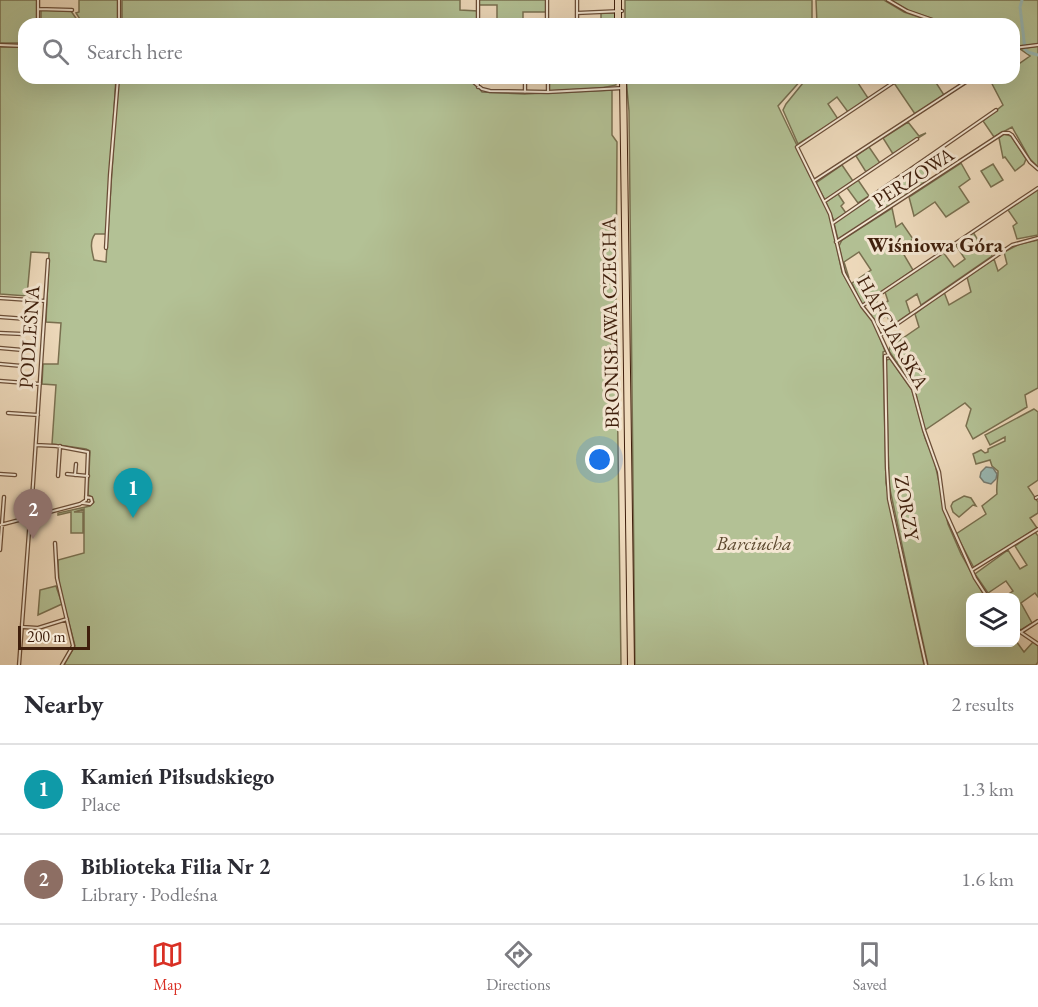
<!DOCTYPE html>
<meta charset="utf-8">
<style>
:root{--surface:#fff;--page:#f2f2f3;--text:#2b2b33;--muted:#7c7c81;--line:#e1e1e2;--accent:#d93025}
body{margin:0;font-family:"EB Garamond",serif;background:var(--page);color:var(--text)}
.controls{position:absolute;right:18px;bottom:18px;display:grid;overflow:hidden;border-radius:12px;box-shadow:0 6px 24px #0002}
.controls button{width:54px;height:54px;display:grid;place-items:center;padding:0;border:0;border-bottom:2px solid var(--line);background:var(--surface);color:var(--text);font:30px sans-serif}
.scale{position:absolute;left:18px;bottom:15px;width:72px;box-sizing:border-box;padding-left:6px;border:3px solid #3f1f0c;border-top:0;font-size:16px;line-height:21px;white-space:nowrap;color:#3f1f0c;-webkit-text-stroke:4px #f4e7d3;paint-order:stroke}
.you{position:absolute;left:600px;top:460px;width:21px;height:21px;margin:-15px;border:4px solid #fff;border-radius:50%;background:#1a73e8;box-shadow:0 0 0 9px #1a73e833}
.badge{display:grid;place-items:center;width:39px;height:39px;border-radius:50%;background:var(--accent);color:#fff;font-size:20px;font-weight:700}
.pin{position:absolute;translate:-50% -50px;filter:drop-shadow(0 2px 3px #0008)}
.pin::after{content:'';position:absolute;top:32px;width:21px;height:18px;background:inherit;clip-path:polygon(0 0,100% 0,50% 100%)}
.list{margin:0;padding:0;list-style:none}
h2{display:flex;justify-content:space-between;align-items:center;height:78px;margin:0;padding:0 24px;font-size:26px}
h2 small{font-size:20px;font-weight:400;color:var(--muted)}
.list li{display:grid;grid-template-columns:39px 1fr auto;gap:18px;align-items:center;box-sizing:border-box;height:90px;padding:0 24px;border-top:2px solid var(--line)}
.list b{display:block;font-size:22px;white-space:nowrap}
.list p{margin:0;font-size:20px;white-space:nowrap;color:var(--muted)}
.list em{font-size:20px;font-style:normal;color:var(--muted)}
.icon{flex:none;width:33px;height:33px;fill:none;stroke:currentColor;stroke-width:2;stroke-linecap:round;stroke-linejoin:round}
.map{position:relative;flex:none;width:1038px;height:665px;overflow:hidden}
.search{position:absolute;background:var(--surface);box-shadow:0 6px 24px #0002;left:18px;right:18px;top:18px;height:66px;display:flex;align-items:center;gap:15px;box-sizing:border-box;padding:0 21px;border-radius:18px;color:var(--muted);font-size:22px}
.sheet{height:258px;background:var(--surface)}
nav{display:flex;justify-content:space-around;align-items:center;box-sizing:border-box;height:84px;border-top:2px solid var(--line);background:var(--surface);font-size:16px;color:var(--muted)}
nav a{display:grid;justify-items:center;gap:3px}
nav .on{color:var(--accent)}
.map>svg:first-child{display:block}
.green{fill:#b3c195;stroke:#797050;stroke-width:1.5}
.water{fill:#9abab6;stroke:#767c72;stroke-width:1.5}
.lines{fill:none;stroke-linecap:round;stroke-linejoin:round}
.canal{stroke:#9abab6;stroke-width:3}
.minor-casing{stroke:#6b4e38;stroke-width:4.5}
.primary-casing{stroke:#3f1f0c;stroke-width:8}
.minor{stroke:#f4e7d3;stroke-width:2}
.primary{stroke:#eedabc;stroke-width:6}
.labels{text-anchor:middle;stroke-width:6;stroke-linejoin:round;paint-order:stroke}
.street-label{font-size:20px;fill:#3f1f0c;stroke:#f4e7d3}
.park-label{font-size:20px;font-style:italic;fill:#5c482e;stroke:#f4e7d3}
.neighbourhood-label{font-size:21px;font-weight:bold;fill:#3f1f0c;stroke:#f4e7d3}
</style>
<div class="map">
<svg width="1038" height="665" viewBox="0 0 1038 665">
<rect width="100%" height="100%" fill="#eedabc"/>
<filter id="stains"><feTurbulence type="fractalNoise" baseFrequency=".00333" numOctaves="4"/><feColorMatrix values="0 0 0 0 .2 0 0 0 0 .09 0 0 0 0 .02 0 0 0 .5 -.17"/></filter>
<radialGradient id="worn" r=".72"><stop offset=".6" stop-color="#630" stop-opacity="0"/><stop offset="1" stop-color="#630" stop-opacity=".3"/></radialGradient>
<!-- green -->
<path class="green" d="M0 0H37V24H24V43H0Z
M79 0H118V24H83L76 13 79 12Z
M122 0H460V10L478 11V24H122Z
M479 0H546V12H523V24H497V5H479Z
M625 0H812V24H625Z
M816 0H884L904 12 940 24H817Z
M891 0H1038V44L1019 46 1014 45V24H948L907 10Z
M41 10 71 11 80 24H41Z
M601 13H615V24H601Z
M1038 46V167L1030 159 1012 127 994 137 983 121 1003 105 989 78H1014V58L1020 63 1030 56 1020 49Z
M0 47H24V78H116L106 234H95C89 242 92 252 94 260L106 262 118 78H477L479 88 482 92 524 94 612 90V135L617 142 616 302 621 665H64L75 646 59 585 58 560 84 553V509L74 512H83V533H71V512L58 515V513L90 506 94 502 92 497 88 495 90 451 86 449 52 444 56 385 42 384 43 364H58L61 323 46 322 49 253 31 252 27 296 0 294Z
M549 78H616V85L602 88 549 91Z
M626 78H803L778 106 830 214 842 272 860 304 873 320 885 351 883 352 886 483 900 556 924 665H635L629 111Z
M807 78H865L858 83 868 98 848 112 837 97 828 104 838 119 798 144 783 110 786 104Z
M902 78H933L944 95 915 114 894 83Z
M908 122 919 136 926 133 893 154 883 138Z
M1004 134 1011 136 1026 159 1024 164 1015 171 1005 157 1003 158 999 138Z
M869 147 880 163 866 172 856 156Z
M925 159 930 181 838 240 834 223Z
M961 163 970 179 959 187 969 202 946 217 935 202 914 216 909 197Z
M993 164 1003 180 991 187 981 171Z
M842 165 853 181 825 200 816 183Z
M858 180 869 196 858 203 847 188Z
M1038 189V235L1017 239 1013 226 1017 223 1008 210Z
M838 194 844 203 841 206 846 213 834 221 826 202Z
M892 208 896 227 902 223 913 239 900 248 913 270 862 305 852 283 871 270 859 252 844 262 849 278 844 269 839 246 842 240Z
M973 232 982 247 989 243 992 256 921 305 917 294 906 301 910 313 891 326 887 315 876 323 871 316 873 311 879 306 876 302 867 303 874 299 880 305 888 301 885 292 943 252 954 267 965 259 955 244Z
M1038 240V388L1025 395 1027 407 973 439 966 426 971 409 965 403 925 430 914 387 889 351 890 347 919 327 915 314 944 292 949 305 971 292 967 277 994 259 998 271 1007 264 1004 252 1020 244Z
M890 359 912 390 925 438 934 459 948 524 961 554 985 597 970 598V642L1016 641 1024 652 1033 642 1038 646V662L1036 665H928L889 485 886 360Z
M1034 409 1038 412V480L1028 487 1038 502V513L1030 518 1037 528 974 568 956 534 986 514 982 506 997 494C996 485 998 480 998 471L992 466 990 460 976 464 973 454 981 450 985 453 988 452V449L1005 441V437L990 445 985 435Z
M964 496 971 498 976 506 973 505 959 517 953 512 951 506 953 502Z
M1035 532 1038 536V597L1035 593 1021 603 1032 623 1021 630 1016 627V598L1004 597 1013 591 1006 581 988 593 975 574 1008 550 1020 569 1027 565 1015 546Z
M56 586 62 604 38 615 40 590Z"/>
<!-- water -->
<path class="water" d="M986 467 993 468 997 474 996 479 991 484 984 482 980 477 981 472Z"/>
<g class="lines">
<!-- canal -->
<path class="canal" d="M1022 0 1020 7 1025 49 1028 52 1038 55"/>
<!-- minor casing -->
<g class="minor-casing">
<path id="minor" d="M119 0V24
M547 0V24
M577 0V24
M888 0 907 11 944 24
M38 9 72 10
M577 13 622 11
M38 24V0
M478 24V0
M0 45 24 46
M1014 48 1038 45
M477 78 478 87
M525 78V92
M548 78V92
M900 78 797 147 830 214 844 273 862 306 873 320 889 355 913 389 924 430 939 472 944 509 975 578 988 598
M470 79 482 89 490 91 548 92 623 88
M814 181 972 78
M825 201 917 139
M833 223 996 110
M836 242 1003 133H1009L1012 135 1030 162 1038 169
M106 248 110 175 118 78
M0 298 45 301
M862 306 1038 188
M0 317 27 319V329L23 334 0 333
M881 335 1012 245 1038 238
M0 348 23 350
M889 355 885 356V359L887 468 889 499 926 665
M0 364 22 366
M0 381 40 384
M8 413 38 415
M0 474 15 475
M67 474 88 476
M75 475 76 464
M58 476 60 446
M1036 498 1038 497
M83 503 90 504 92 502 91 498 86 497
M35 516 32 499 48 260
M0 525 80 504 86 500 88 452 56 446 36 445
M55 543 57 578 73 646 62 665
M0 550 4 497
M972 570 1038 529
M23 627 38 628 67 619
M1016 629 1038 644
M1021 632 1038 621
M19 665 30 518"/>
</g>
<!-- primary casing -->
<g class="primary-casing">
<path id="primary" d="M618 0V24
M623 78 631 665"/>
</g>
<!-- minor -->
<use href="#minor" class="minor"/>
<!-- primary -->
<use href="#primary" class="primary"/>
</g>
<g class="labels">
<!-- street labels -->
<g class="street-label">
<text transform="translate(913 177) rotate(-33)" y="7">PERZOWA</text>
<text transform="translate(610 323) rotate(-91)" y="7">BRONISŁAWA CZECHA</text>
<text transform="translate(893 332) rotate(61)" y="7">HAFCIARSKA</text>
<text transform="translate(29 337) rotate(-86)" y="7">PODLEŚNA</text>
<text transform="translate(907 508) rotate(80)" y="7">ZORZY</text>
</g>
<!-- park labels -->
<g class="park-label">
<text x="754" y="550">Barciucha</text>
</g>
<!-- neighbourhood labels -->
<g class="neighbourhood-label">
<text x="935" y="252">Wiśniowa Góra</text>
</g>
</g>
<rect width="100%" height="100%" filter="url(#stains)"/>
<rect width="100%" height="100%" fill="url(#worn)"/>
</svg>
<div class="controls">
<button><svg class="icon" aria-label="layers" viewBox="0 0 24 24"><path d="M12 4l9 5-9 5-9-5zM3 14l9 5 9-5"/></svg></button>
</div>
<div class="scale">200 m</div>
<div class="you"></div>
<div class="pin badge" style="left:133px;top:518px;background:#0f9aa8">1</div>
<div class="pin badge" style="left:33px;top:539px;background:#8d6e63">2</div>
<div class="search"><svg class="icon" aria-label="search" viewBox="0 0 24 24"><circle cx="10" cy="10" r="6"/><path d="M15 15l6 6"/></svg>Search here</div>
</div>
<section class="sheet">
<h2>Nearby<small>2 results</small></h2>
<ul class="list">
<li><span class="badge" style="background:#0f9aa8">1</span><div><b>Kamień Piłsudskiego</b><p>Place</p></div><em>1.3 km</em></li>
<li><span class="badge" style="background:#8d6e63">2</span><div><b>Biblioteka Filia Nr 2</b><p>Library · Podleśna</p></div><em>1.6 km</em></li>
</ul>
</section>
<nav>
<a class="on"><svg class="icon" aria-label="map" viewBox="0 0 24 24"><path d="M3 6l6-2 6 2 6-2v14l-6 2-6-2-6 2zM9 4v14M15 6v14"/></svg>Map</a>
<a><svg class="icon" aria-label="directions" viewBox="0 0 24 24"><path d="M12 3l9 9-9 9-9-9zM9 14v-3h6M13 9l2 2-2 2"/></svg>Directions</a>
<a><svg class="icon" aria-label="saved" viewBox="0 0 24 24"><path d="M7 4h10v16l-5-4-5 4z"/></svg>Saved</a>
</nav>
